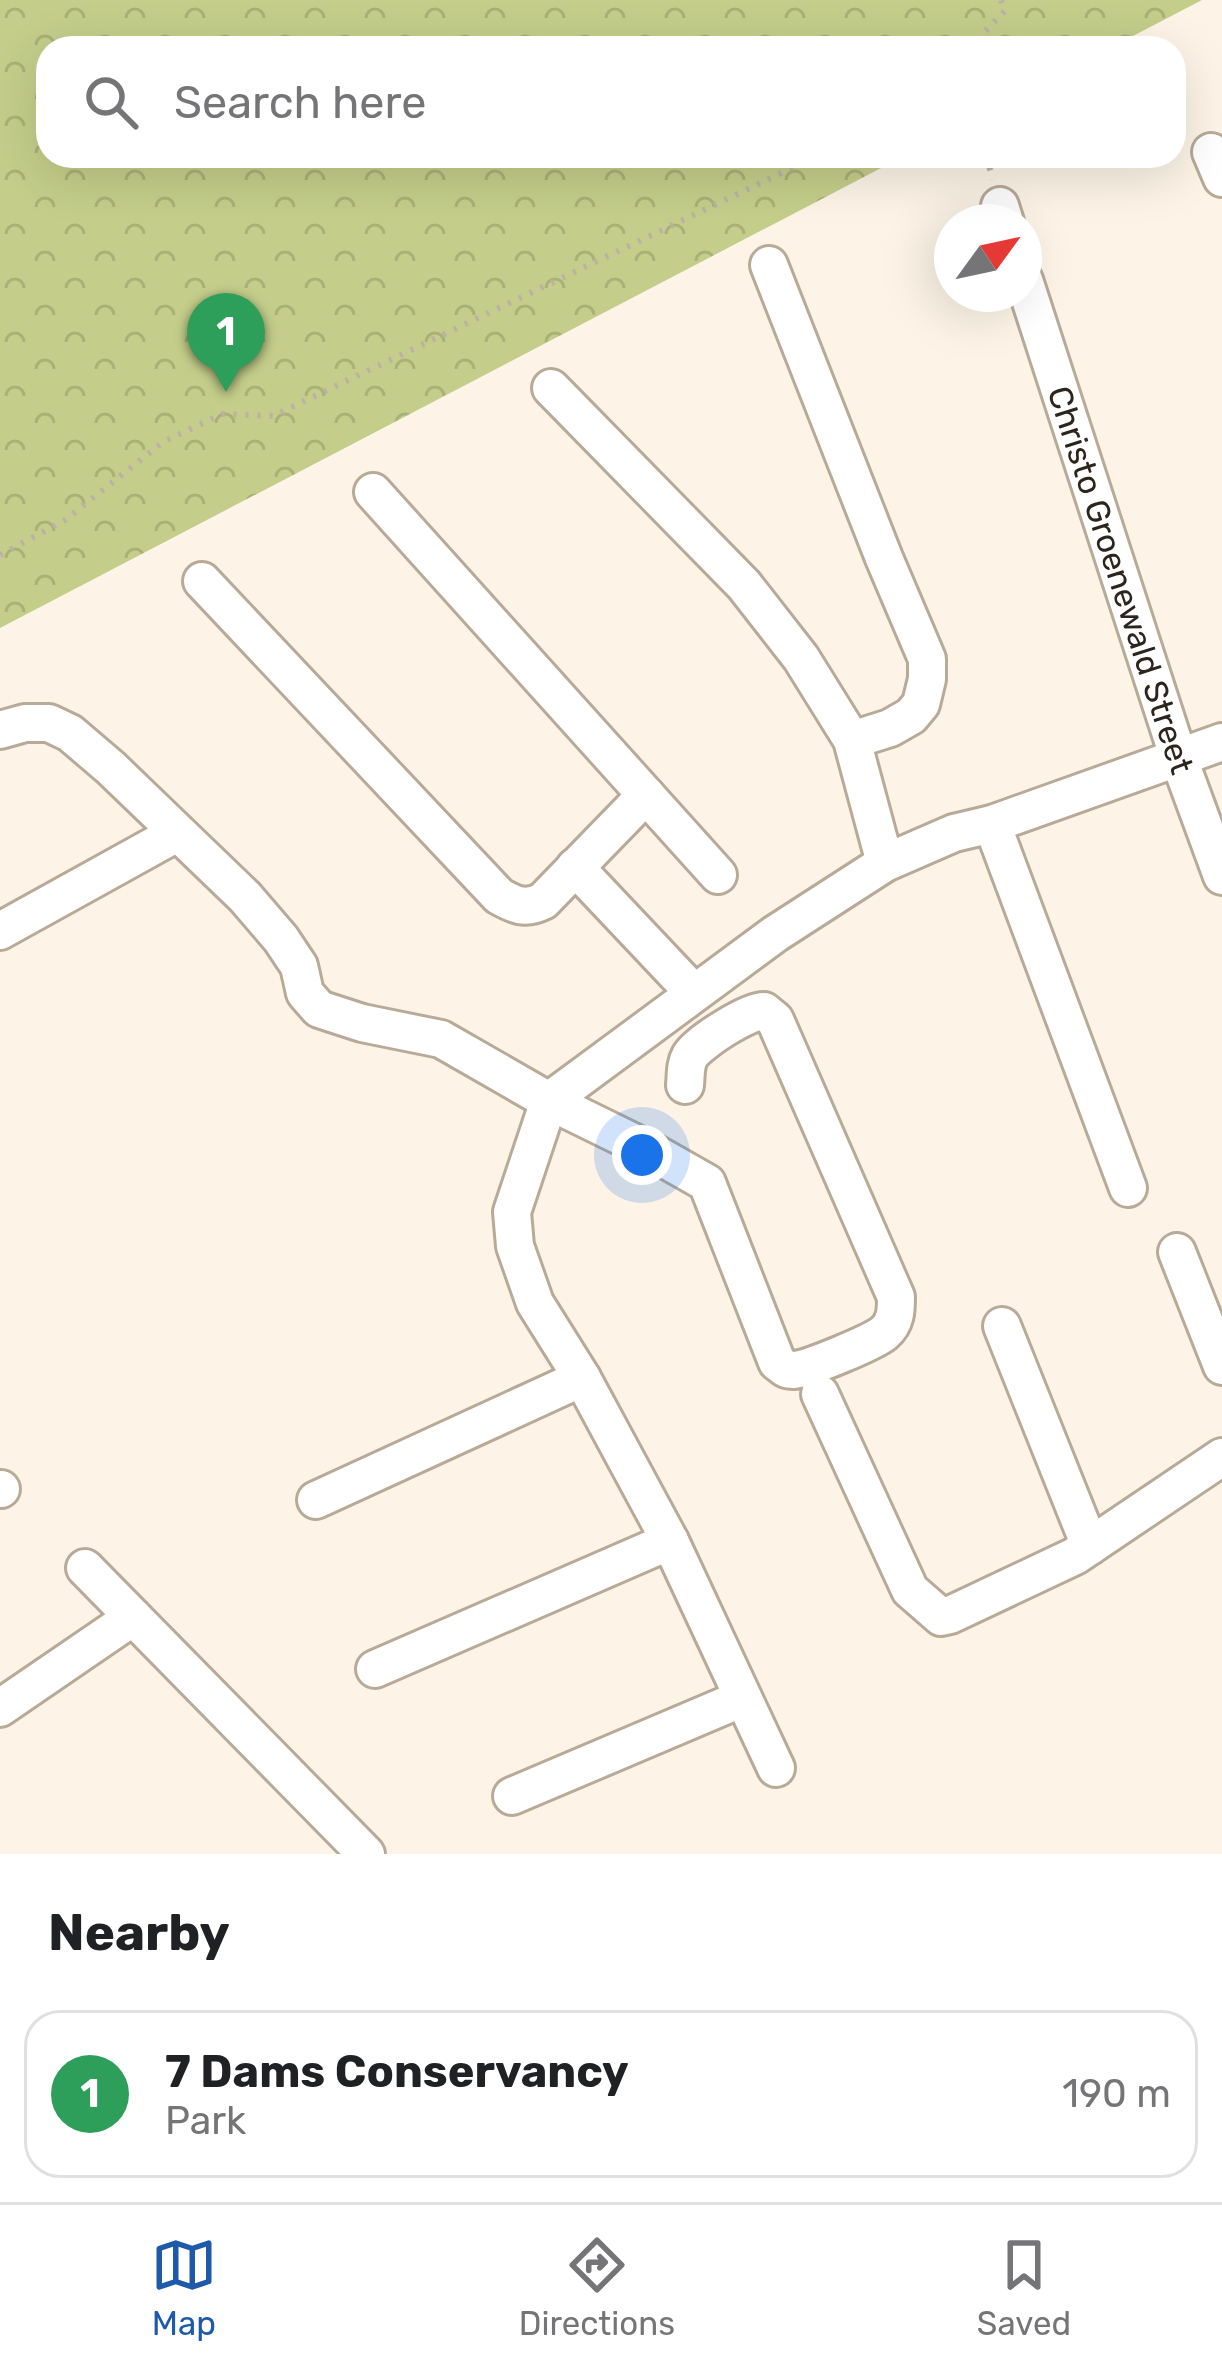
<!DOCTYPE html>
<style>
:root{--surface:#fff;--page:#f6f6f6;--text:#202124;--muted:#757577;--line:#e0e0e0;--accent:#1e59aa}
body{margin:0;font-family:Rubik,sans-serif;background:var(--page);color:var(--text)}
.compass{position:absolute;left:934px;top:204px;width:108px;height:108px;border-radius:50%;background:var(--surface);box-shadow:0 12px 48px #0002;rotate:57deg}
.you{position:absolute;left:642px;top:1155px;width:42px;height:42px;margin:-30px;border:9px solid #fff;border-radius:50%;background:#1a73e8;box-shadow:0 0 0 18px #1a73e833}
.badge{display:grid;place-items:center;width:78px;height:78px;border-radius:50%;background:var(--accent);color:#fff;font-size:39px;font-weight:700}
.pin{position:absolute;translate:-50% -99px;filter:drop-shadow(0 3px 6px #0008)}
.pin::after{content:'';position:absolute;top:63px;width:42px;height:36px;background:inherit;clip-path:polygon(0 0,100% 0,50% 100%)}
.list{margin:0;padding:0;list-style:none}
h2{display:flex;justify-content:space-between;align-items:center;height:156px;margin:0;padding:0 48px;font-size:51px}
h2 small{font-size:39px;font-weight:400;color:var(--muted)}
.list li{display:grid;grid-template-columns:78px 1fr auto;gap:36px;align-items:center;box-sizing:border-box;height:168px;margin:0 24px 24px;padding:0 24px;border:3px solid var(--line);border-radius:36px}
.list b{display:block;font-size:45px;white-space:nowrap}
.list p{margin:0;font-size:39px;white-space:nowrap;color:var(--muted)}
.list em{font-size:39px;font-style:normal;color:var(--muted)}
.icon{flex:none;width:66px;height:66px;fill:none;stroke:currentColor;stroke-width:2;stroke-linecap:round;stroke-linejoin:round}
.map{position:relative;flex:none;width:1222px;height:1854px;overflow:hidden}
.search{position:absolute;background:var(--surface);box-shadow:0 12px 48px #0002;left:36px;right:36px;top:36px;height:132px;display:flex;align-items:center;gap:30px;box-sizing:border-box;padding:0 42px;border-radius:36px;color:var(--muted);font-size:45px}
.sheet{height:348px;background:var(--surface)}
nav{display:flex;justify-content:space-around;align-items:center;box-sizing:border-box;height:168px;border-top:3px solid var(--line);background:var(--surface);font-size:33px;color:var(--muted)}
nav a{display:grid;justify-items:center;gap:6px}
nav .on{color:var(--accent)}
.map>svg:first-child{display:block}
.forest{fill:url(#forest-crowns)}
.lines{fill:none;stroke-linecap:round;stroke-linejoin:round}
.minor-casing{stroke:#b9aa97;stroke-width:42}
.path{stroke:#bab2a7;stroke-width:6;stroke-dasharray:3 9;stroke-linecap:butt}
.minor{stroke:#fff;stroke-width:36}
.labels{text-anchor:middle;stroke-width:12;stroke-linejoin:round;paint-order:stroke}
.street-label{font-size:33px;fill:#2b251d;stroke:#fff}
</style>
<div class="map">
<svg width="1222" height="1854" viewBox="0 0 1222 1854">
<defs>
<pattern id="forest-crowns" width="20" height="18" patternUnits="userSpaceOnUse" patternTransform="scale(3)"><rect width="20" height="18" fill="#c4ce8a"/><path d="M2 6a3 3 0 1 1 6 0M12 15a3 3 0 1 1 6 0" fill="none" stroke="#a9b177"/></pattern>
</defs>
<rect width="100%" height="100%" fill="#fdf4e7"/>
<!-- forest -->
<path class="forest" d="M0 0H1202L1110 48H48V156H904L0 628Z"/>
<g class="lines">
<!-- minor casing -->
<g class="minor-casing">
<g id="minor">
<path d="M1211 152 1222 178"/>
<path d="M1000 206 1005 222"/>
<path d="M769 265 884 558 927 659V679L921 704 911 716 890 728 852 740"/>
<path id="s1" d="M1024 280 1179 759 1222 876"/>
<path d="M551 388 744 585 801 658 852 740 885 863"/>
<path d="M373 492 718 875"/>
<path d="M202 581 499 896C515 905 525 910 543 901L646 795"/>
<path d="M0 730 25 723H49L70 733 111 768 245 897 281 939 299 966 305 993 319 1009 362 1023 441 1039 549 1101 649 1150 707 1183 777 1362C785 1368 784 1370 794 1370 809 1369 873 1342 884 1333 896 1323 896 1310 896 1297L775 1020 764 1011C748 1011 699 1042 690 1056 685 1065 686 1075 685 1085"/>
<path d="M992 824 1128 1188"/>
<path d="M575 867 694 993"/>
<path d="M0 931 177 833"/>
<path d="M1177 1252 1222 1366"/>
<path d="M1002 1326 1090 1546"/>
<path d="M820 1394 910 1590 941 1617 950 1615 1075 1556 1222 1457"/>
<path d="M0 1489H1"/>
<path d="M316 1500 582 1378"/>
<path d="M85 1568 366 1854"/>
<path d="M375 1669 670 1541"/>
<path d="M0 1708 133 1617"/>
<path d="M776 1768 670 1541 582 1378 535 1303 515 1246 512 1212 549 1101 775 934 885 863 954 833 992 824 1222 742"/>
<path d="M512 1796 743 1698"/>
</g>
</g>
<!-- path -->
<path class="path" d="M969 48 1005 11 1001 0
M986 156 993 179
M0 555 65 520 163 442 222 414 273 416 817 156"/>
<!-- minor -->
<use href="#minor" class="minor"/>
</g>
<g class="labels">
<!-- street labels -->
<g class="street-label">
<text dy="12" stroke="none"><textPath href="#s1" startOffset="315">Christo Groenewald Street</textPath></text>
</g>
</g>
</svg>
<svg class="compass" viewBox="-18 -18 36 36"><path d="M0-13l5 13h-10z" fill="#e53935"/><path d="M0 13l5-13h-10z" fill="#757577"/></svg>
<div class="you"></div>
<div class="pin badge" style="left:226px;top:392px;background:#2e9e5b">1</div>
<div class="search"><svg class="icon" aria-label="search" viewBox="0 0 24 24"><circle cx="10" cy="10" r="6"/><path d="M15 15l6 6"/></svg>Search here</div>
</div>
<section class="sheet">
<h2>Nearby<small></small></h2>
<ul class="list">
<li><span class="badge" style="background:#2e9e5b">1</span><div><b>7 Dams Conservancy</b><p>Park</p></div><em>190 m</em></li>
</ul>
</section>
<nav>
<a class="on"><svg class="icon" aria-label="map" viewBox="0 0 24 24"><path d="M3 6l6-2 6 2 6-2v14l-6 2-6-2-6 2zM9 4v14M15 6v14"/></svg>Map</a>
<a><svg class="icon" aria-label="directions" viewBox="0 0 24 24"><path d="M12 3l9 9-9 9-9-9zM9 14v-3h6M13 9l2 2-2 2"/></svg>Directions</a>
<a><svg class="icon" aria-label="saved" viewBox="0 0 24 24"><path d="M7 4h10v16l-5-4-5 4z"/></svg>Saved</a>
</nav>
